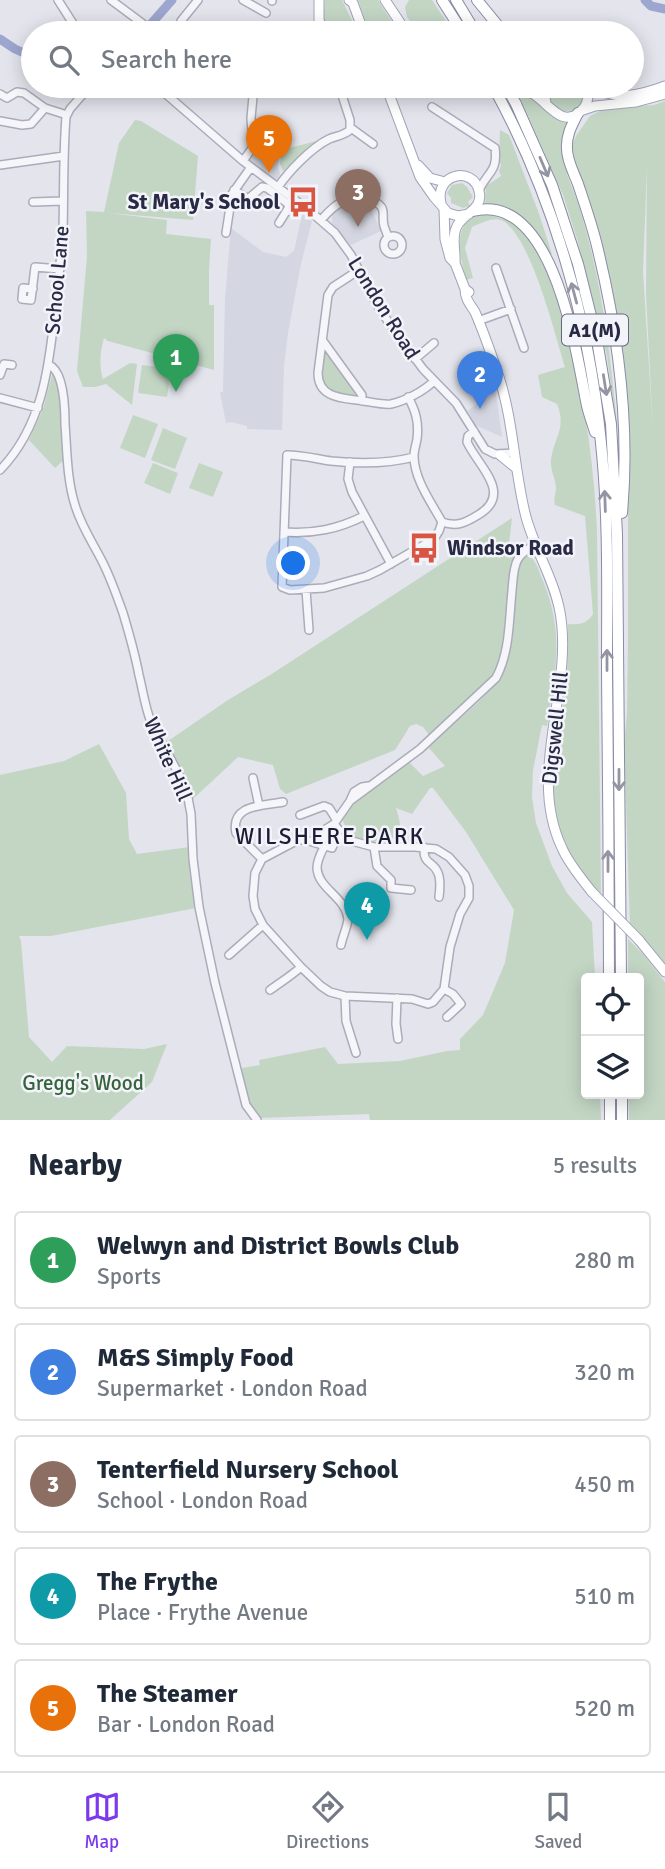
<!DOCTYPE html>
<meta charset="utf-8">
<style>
:root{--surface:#fff;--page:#f6f6f7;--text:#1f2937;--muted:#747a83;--line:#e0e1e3;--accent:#7c3aed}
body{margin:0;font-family:Signika,sans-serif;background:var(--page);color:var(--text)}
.controls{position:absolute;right:21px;bottom:21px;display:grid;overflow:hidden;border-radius:7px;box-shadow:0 4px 18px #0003}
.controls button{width:63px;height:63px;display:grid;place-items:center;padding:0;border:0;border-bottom:2px solid var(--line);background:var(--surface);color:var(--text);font:35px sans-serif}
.you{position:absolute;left:294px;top:564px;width:24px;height:24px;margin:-18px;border:5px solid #fff;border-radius:50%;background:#1a73e8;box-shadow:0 0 0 10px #1a73e833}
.badge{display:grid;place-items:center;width:46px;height:46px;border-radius:50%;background:var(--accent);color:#fff;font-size:23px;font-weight:700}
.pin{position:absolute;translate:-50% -58px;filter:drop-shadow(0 2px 4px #0008)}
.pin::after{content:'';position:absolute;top:37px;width:24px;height:21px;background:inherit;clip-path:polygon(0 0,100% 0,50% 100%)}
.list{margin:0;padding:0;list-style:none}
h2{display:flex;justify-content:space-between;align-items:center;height:91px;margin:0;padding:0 28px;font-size:30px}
h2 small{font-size:23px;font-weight:400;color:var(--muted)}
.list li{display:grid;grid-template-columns:46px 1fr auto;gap:21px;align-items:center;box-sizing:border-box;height:98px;margin:0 14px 14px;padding:0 14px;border:2px solid var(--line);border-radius:7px}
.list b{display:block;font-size:26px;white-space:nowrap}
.list p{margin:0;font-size:23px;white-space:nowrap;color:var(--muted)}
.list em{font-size:23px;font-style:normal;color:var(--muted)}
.icon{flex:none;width:38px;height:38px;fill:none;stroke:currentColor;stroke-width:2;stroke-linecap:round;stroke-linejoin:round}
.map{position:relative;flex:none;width:665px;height:1120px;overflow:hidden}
.search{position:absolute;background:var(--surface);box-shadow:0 4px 18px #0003;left:21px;right:21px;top:21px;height:77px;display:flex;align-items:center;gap:18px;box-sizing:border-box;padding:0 24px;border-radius:38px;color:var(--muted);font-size:26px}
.sheet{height:651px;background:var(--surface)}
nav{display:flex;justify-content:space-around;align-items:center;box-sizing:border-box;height:98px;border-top:2px solid var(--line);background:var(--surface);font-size:19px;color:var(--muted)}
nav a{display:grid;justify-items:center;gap:4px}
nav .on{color:var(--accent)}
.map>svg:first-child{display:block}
.built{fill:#d4d6e1}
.green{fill:#c3d6c4;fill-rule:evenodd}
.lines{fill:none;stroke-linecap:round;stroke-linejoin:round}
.river{stroke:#9ca6ce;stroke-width:9}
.minor-casing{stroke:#abacba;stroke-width:10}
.major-casing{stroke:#a1a4b9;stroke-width:11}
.highway-casing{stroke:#898ca4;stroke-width:12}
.minor{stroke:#f6f6fa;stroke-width:7}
.major{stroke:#fff;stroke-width:9}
.highway{stroke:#fff;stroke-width:10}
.major-bridge-casing{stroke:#a1a4b9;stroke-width:11;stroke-linecap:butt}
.highway-bridge-casing{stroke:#898ca4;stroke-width:12;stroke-linecap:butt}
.major-bridge{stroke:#fff;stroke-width:9}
.highway-bridge{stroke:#fff;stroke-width:10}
.oneway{stroke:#9495a2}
.labels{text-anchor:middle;stroke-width:5;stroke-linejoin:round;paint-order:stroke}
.shield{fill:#f3f4f9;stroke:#66677c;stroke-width:2}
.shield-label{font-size:19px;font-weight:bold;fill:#292b46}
.poi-label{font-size:21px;font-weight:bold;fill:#292b46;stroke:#f3f4f9;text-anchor:end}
.street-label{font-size:21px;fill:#292b46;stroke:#f3f4f9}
.park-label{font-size:21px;fill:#35633a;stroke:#f3f4f9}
.neighbourhood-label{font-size:23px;letter-spacing:2px;fill:#1b1d37;stroke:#f3f4f9}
</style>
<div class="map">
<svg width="665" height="1120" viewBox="0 0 665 1120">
<rect width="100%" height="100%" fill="#e3e4ec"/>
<!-- built -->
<path class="built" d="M257 150 279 159 278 167 280 174 277 179 271 178 250 163V160Z
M348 205 370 207 381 231 351 245 332 223V214L340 208Z
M303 211 312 221 301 264 288 333 284 366 282 430 247 429V426L231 422 226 423 220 392H223L225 299 231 228 263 252 286 257 294 251Z
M495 389 498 408 502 437 475 425 468 411Z"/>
<!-- green -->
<path class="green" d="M325 0H342L358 33H329C322 22 324 12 325 0Z
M358 0H378L399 33H370Z
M409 0H432L454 33H419L407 17 405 7Z
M551 86H582C594 120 539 119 551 86Z
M518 93 527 95 541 103 550 115 556 119 568 121C554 149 568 176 578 203 601 275 610 350 617 425L616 424 607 356 578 242 563 195Z
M665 101V966L630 927 624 743 627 713 628 639V450L602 251 575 163 572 145 576 136 590 116 606 108 654 105ZM647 166 646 295 653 430 643 272Z
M135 120 141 121 198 156 193 220 108 213 167 220 166 234 211 239 209 270V305H214V370L108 341 104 338C100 351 99 367 103 379L130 363 137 364 132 405 106 384 95 387H83L77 371 87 256 86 211 104 212 119 143Z
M500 130 509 135 538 211 552 254H548L498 207 485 204 486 186 501 176 499 171 501 165 499 159Z
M320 140 283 171 280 164 282 150Z
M462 183 467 187 473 197 468 202 470 206 463 208 451 203V198L447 193 452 185Z
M488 214C496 217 506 219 513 224 526 233 539 251 546 265 554 281 558 299 563 316 583 386 594 460 597 532L601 897 572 860 558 826 552 790 554 744 559 726 567 683 568 624C579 625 587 624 593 614L585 516 555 505C553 498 556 495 556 488 556 479 550 471 551 460 554 436 567 429 557 404L542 397 538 375 565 367C555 335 531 237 503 221 494 216 481 223 472 227L465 248 473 278 466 280C460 255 449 216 488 214Z
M324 347 358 393 359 397 356 398C315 393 320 383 324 347Z
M142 365 171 369 167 397 138 393Z
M53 371 60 390 66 458 55 468 29 440 43 409Z
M133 415 158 424 145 458 120 448Z
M163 428 187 438 175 469 151 460Z
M153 463 178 473 170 494 144 483Z
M199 463 223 472 213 497 189 488Z
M512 518 509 544 515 558 508 589 502 653 494 675 485 684 429 735 423 727 416 724 410 726 395 750 286 794 280 789 273 765 238 757 193 799 167 744 168 741 228 700 270 675Z
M527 554C535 559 538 568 541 576 565 631 556 670 547 726L542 725 533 770 532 797 536 823 552 866 567 893 592 922 595 978H586V1094H600L601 1120H370L369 1114 260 1118C246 1099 245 1091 242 1068L260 1065 259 1060 325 1047 338 1064 400 1061 447 1051 460 1050V1039L483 1015 505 963 514 910 466 832 433 788H430L412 814 396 808C402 827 404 838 381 841 360 845 350 838 342 819L355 803 409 762 423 776 445 766 428 747C448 728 495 692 505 669 517 639 513 603 518 571L521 561Z
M99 744 126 793 129 839 137 854 190 847 196 908 51 936H19L21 941 29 1037 52 1062 67 1046 144 1049 167 1044 152 1082 110 1120H0V775L64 761Z
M628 939 643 954 665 982V1120H629L628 1094H639V978H628Z"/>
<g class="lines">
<!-- river -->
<path class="river" d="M645 0 651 6 665 9
M143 33 172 0
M0 39 15 49 33 57"/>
<!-- minor casing -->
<g class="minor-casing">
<path id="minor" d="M58 0 79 33
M111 0 146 26
M243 0 266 13
M272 1V0
M177 33 181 21 198 0
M145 86 159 89 167 95 243 161 311 212 335 233 351 255 376 303 389 323 423 369 456 403 485 449 495 454 514 453
M0 94 7 98 17 92 24 93 45 108 67 115
M432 107 495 148C498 172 488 171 479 190
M0 121 22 125 31 124 45 108
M351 128 373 144
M243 161 253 147 251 118 254 86
M0 165 64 156
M278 187C289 171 311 148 329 139 336 136 343 136 350 130V120L339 86
M234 190 248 199 262 187 267 188 287 203 289 207 279 223
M33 202 63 201
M321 220C340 198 345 199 374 201 388 209 381 214 384 226 385 229 387 234 388 237
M226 233 232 194 251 167
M384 245a9 9 0 1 1 18 0a9 9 0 1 1-18 0Z
M496 268 524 348
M359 270 333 287 328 295 318 373C318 399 344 398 363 401 372 402 382 405 391 404 405 401 424 391 434 381
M33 289 23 288 22 299 31 300 35 267 60 269
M478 321 511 309
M323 341 362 395V401
M415 359 434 343
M49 365C64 371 65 409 65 424 67 451 67 480 75 505 81 526 93 543 103 563 111 579 117 596 123 613 129 633 135 654 139 675 143 691 145 707 151 722L184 784 188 798 191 814 193 859 199 907 215 983 246 1105 257 1120
M0 375 4 364 12 365
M408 397C416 411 419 423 417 439 416 445 414 450 414 456 414 479 431 502 442 522L439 531 434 539 380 570 367 576 324 588 290 590 282 587 287 455C302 455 317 459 331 461 359 464 387 464 414 457
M0 398 38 408
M350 462 348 479 352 492 391 564
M0 470C42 427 49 368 55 311 58 284 61 257 63 230 64 193 63 155 66 117L70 109 90 86
M442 522C457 527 465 523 478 515 514 494 478 466 467 442L468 436 474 431
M284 532C314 534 338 529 364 516
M306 590 309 630
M253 778 259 806
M350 801 420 749 496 678C510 652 509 620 512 591 513 581 513 567 518 559 522 552 529 548 535 545
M300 815 324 806 329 808 336 819
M334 824 339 830 332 848 306 840H298L262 859 255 873 253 896 255 909 263 925 301 967 321 986 330 992 345 996 412 999 428 1004 433 1002 444 989 450 947 460 914 469 898V886L465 875 449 857 436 849 415 847H374L337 837
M321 845 326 829 334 824 350 801 354 792 362 787 369 786
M324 847C321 853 317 860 317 868 318 889 346 897 348 919 348 925 342 938 341 945
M374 847 377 866 391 880V888L411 890
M424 847C423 866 433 860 438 873 441 880 440 889 439 897
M262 859 236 833C230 804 263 806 283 802
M229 955 263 925
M444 989 453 994 461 1004 447 1017
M270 990C281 982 291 976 301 967
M345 996 346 1021 356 1053
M397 998 396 1024 398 1039"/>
</g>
<!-- major casing -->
<g class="major-casing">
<path id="major" d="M319 0V20L324 33
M349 0 353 3 364 33
M385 0 407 33
M386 86 420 177 434 197 448 213 458 216 469 214
M499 86C509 88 522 88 531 93 547 100 561 130 581 111 589 104 589 95 587 86
M590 86C615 101 639 96 665 86
M546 103 544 92 546 86
M583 110 595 106 636 102 665 94
M418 165 430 178 445 182
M441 203C434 174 473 165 479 191 484 209 464 213 457 226 451 237 456 251 455 263
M444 209 445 239 450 258 455 263 465 289 469 292
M465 289C465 299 470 304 475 312 484 333 492 356 499 377 514 423 514 471 526 517 535 550 554 579 560 612 574 691 526 772 562 848 569 864 581 878 592 892
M500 455 516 468
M639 940 665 972"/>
</g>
<!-- highway casing -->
<g class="highway-casing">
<path id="highway" d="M442 0 463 33
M456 0 476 33
M477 0 504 33
M493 86C553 195 589 320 601 443 609 519 607 595 607 671 608 773 609 876 609 978
M516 104 552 185 578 264 597 340 611 424 617 534 621 978
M578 113C572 125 566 135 567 149 567 161 574 173 578 184 585 205 592 225 597 246 618 332 630 425 622 513
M473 211C553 191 576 350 586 401 588 412 592 422 595 432
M610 1094V1120
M622 1094V1120"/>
</g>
<!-- minor -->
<use href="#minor" class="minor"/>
<!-- major -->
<use href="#major" class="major"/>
<!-- highway -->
<use href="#highway" class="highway"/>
<!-- major-bridge casing -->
<g class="major-bridge-casing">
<path id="major-bridge" d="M592 892 639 940"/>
</g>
<!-- highway-bridge casing -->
<g class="highway-bridge-casing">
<path id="highway-bridge" d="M506 86 516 104"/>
</g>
<!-- major-bridge -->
<use href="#major-bridge" class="major-bridge"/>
<!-- highway-bridge -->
<use href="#highway-bridge" class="highway-bridge"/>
</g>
<!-- one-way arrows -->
<defs><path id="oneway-shaft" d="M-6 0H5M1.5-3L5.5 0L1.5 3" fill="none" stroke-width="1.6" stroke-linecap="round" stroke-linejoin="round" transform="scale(1.75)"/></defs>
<g class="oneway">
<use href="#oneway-shaft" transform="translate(544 167) rotate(67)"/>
<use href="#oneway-shaft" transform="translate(574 293) rotate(-105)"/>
<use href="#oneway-shaft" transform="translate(605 385) rotate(81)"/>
<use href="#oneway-shaft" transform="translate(605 501) rotate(-92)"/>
<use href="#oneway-shaft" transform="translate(607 660) rotate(-90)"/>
<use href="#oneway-shaft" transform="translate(619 780) rotate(90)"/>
<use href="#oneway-shaft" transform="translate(608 861) rotate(-90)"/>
</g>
<!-- icons -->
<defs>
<g id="bus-bare" transform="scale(2.415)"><path d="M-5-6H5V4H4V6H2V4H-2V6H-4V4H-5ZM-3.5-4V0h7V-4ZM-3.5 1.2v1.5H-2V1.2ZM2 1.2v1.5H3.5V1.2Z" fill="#d85641" stroke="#f3f4f9" stroke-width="2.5" paint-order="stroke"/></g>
</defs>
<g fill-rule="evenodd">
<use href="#bus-bare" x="303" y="202"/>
<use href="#bus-bare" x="424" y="548"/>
</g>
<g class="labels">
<!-- shield labels -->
<rect class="shield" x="562" y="314.5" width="66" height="31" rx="5"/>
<g class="shield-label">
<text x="595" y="337">A1(M)</text>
</g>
<!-- poi labels -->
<g class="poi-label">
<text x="280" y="209">St Mary's School</text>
<text x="447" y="555" text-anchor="start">Windsor Road</text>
</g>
<!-- street labels -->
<g class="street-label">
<text transform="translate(57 280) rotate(-85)" y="7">School Lane</text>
<text transform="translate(384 308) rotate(58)" y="7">London Road</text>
<text transform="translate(555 728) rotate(-84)" y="7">Digswell Hill</text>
<text transform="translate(168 759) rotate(66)" y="7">White Hill</text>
</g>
<!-- park labels -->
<g class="park-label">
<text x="83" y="1090">Gregg's Wood</text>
</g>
<!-- neighbourhood labels -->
<g class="neighbourhood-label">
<text x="330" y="844">WILSHERE PARK</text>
</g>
</g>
</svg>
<div class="controls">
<button><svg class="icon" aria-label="locate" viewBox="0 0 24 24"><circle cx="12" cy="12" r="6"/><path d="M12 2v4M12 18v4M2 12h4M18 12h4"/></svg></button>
<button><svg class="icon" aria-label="layers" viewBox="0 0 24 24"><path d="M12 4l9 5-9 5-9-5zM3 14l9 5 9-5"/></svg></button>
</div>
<div class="you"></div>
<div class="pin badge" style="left:176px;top:392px;background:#2e9e5b">1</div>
<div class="pin badge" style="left:480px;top:409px;background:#3f7fe0">2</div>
<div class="pin badge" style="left:358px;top:227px;background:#8d6e63">3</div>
<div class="pin badge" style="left:367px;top:940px;background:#0f9aa8">4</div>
<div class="pin badge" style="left:269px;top:173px;background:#e8710a">5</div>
<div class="search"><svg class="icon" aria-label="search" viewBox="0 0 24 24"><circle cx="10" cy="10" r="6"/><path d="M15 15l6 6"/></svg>Search here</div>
</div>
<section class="sheet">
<h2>Nearby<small>5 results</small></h2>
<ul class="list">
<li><span class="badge" style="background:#2e9e5b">1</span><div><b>Welwyn and District Bowls Club</b><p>Sports</p></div><em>280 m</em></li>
<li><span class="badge" style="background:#3f7fe0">2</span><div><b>M&amp;S Simply Food</b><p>Supermarket · London Road</p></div><em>320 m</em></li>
<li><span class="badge" style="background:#8d6e63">3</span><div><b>Tenterfield Nursery School</b><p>School · London Road</p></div><em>450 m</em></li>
<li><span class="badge" style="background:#0f9aa8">4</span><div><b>The Frythe</b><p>Place · Frythe Avenue</p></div><em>510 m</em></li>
<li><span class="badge" style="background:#e8710a">5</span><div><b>The Steamer</b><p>Bar · London Road</p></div><em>520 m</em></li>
</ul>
</section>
<nav>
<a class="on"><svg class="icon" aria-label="map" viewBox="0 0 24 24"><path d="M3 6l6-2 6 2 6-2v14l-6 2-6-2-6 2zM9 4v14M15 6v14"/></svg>Map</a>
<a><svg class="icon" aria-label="directions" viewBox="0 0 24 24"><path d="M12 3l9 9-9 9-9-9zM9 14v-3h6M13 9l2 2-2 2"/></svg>Directions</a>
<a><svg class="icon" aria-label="saved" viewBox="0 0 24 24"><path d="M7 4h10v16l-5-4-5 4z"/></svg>Saved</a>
</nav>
